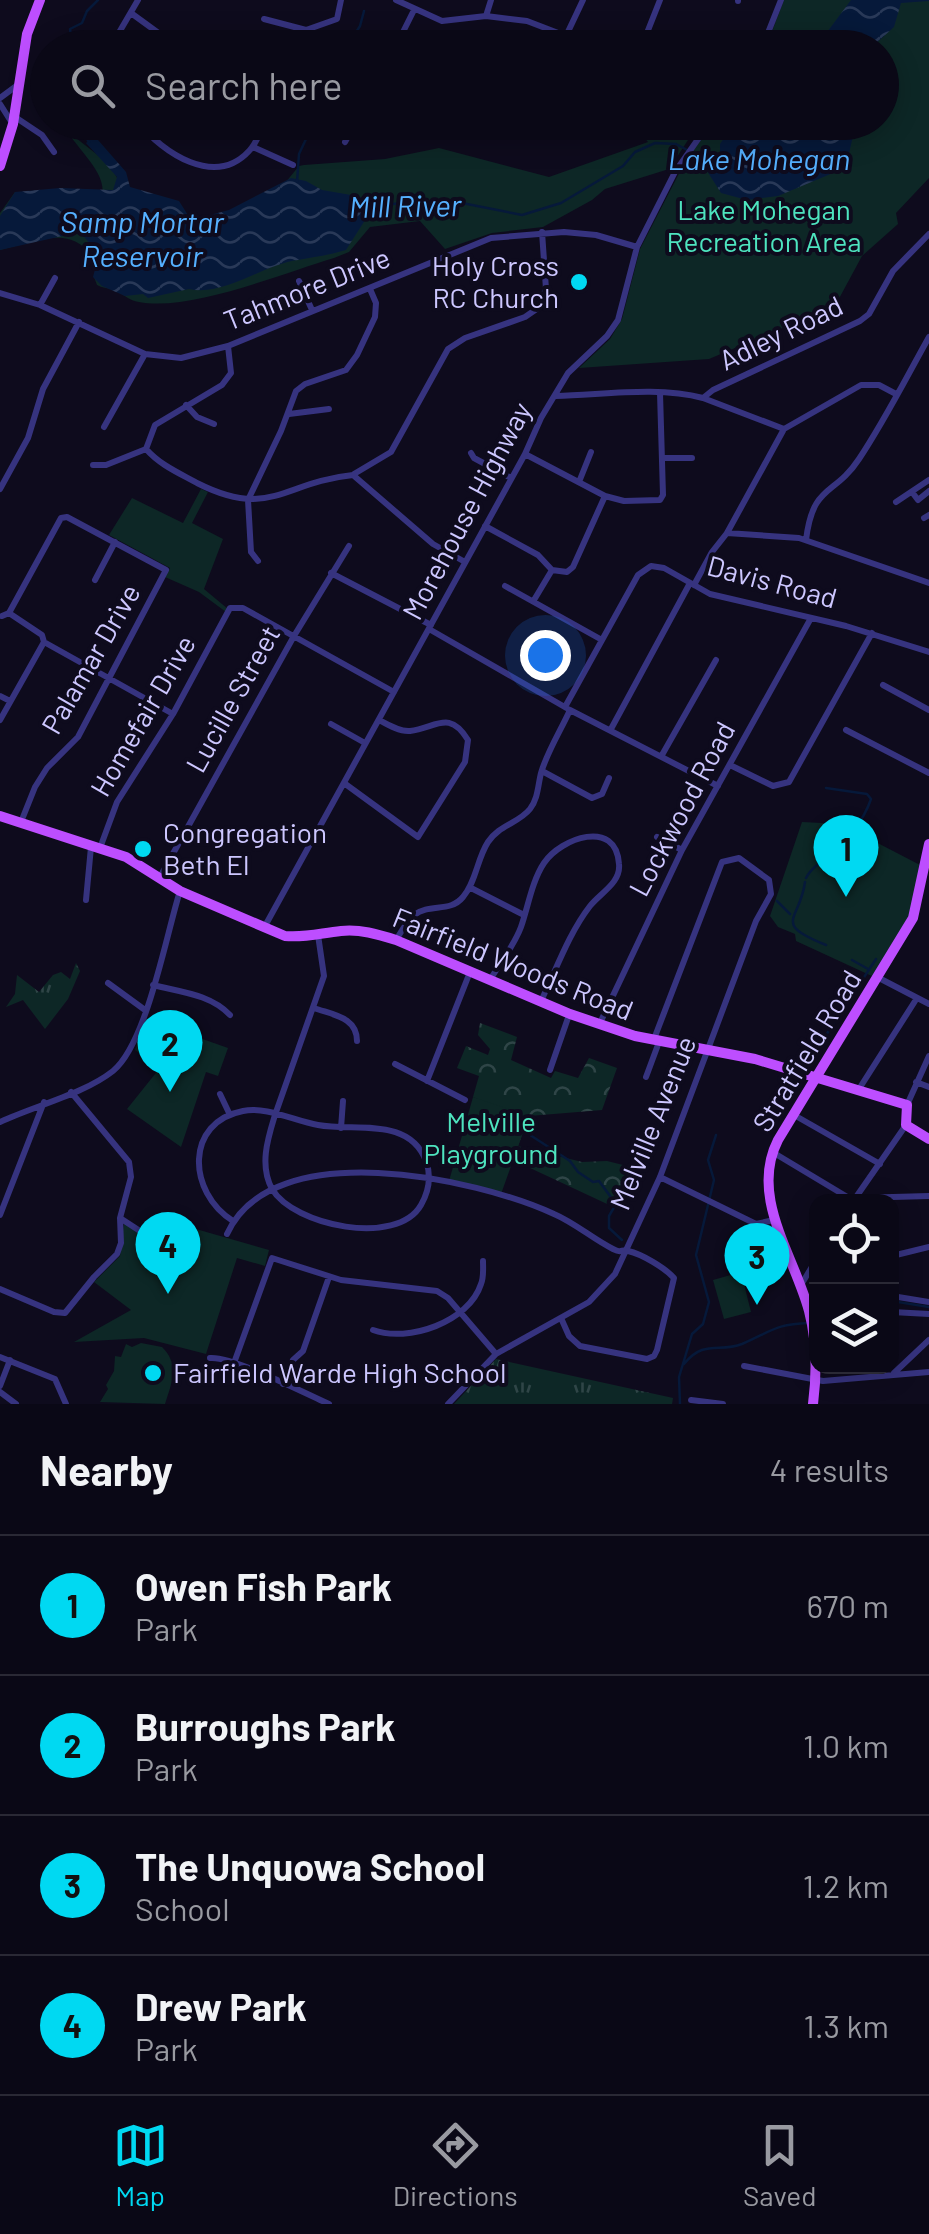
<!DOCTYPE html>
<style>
:root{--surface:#0a0816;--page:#181623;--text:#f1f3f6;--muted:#999aa1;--line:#2a2935;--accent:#00d9f2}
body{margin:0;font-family:Barlow,sans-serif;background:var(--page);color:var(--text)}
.controls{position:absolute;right:30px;bottom:30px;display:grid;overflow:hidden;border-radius:20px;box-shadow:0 5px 25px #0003}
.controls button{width:90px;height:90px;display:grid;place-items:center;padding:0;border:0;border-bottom:2px solid var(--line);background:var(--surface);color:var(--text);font:50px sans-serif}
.you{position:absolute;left:545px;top:655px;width:35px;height:35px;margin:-25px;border:8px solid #fff;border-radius:50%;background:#1a73e8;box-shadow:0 0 0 15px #1a73e833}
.badge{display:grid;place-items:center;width:65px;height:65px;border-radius:50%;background:var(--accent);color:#111;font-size:32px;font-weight:700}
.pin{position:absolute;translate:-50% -82px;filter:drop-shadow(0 2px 5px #0008)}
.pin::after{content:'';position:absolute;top:52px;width:35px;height:30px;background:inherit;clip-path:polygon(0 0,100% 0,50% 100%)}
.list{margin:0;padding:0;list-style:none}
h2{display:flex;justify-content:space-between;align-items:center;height:130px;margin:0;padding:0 40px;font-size:42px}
h2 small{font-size:32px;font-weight:400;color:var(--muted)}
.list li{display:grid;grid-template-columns:65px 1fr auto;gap:30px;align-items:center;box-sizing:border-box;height:140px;padding:0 40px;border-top:2px solid var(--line)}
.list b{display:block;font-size:38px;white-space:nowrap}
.list p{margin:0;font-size:32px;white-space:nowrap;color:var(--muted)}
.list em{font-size:32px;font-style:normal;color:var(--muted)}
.icon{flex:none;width:55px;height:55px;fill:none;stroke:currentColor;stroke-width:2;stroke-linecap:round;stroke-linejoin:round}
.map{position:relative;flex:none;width:929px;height:1404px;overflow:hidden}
.search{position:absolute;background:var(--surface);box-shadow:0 5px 25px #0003;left:30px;right:30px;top:30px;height:110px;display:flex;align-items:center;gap:25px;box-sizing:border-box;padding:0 35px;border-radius:55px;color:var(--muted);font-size:38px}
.sheet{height:690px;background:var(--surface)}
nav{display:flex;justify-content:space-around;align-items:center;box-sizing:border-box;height:140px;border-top:2px solid var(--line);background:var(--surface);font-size:28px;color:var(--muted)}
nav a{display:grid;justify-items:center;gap:5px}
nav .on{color:var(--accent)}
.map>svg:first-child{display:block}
.grass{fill:url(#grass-tufts)}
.forest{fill:url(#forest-crowns)}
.park{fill:#0d2726}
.water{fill:url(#water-waves)}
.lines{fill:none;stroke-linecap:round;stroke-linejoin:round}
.stream{stroke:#06193a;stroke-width:2.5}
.minor{stroke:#36337f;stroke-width:6}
.major{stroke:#bd4eff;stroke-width:10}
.poi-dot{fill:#00d9f2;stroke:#0e0b1d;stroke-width:4}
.labels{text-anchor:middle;stroke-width:8;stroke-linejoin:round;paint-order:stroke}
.park-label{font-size:28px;fill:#4ee4bf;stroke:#0e0b1d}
.poi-label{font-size:28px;fill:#cdc7ff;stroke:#0e0b1d;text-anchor:start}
.street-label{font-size:28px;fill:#cdc7ff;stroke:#0e0b1d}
.water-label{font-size:30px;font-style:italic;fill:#55b0ff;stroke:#0e0b1d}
</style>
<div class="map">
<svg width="929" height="1404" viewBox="0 0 929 1404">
<defs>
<pattern id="grass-tufts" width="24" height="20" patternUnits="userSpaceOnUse" patternTransform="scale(2.5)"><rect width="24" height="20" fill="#0d2726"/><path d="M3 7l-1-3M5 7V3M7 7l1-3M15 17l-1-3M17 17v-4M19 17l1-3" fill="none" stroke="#2f4547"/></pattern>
<pattern id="forest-crowns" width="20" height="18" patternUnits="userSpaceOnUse" patternTransform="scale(2.5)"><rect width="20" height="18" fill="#0d2726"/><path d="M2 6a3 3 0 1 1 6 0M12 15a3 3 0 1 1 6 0" fill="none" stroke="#2f4547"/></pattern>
<pattern id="water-waves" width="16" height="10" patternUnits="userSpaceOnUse" patternTransform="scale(2.5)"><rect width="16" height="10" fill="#06193a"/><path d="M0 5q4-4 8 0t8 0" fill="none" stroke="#293958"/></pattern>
</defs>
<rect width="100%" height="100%" fill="#0e0b1d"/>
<!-- grass -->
<path class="grass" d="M76 963 80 971 68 999 45 1029 23 1000 6 1007 15 994 17 975 39 992 53 975 61 972 70 979Z
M496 1359 673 1398 672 1404H454Z"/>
<!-- forest -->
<path class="forest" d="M480 1023 517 1037 511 1060 551 1078 555 1071 578 1078 589 1058 617 1068 602 1110 529 1116 518 1146 582 1162 607 1161 623 1165 628 1192 620 1210 513 1160 526 1121 473 1097 479 1076 457 1068 466 1046 488 1055 490 1049 478 1035Z"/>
<!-- park -->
<path class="park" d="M784 0H929V178L896 213 898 224 862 256 835 306 709 359 579 368 610 339 622 319 640 249 687 158 713 123 882 122V48L766 47Z
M63 123H70L76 138 109 164 126 193 192 232 285 183 299 166 304 165 385 159 439 148 549 177 648 142 644 137 646 123H660L688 140 669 169 605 189 592 200 543 227 492 233 445 249 420 221 370 227 349 252 334 258C283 273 190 312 139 302 129 301 121 292 112 289 107 288 102 288 97 285L94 277 98 267C76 221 41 241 0 250V213L15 192 102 196C108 171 72 146 63 123Z
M201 489 208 492 192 523 223 539 204 589 228 609 226 612 199 592 165 577 170 568 109 535 132 498 183 523Z
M802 822 841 824 922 866 913 911 874 977 796 941 795 934 778 927 770 916Z
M146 1019 228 1048 218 1076 206 1072 181 1147 127 1109 159 1069 135 1050Z
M473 1097 529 1116 501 1194 449 1181Z
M124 1223H130L170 1253 182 1225 269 1250 265 1266 237 1258 206 1354 144 1338 74 1342 131 1310 94 1282 120 1256Z
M741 1272 751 1312 724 1319 713 1280Z
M141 1343 162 1347C180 1365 172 1382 165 1404L100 1402 108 1389 106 1385 114 1371 115 1356 121 1357 126 1344 132 1347Z"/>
<!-- water -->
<path class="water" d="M851 0H929V1L901 3 894 27 872 47H816Z
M734 123V122L856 123 847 162 833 173 778 196 747 200 721 193 707 171 714 154 720 153V144Z
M91 139 98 140 126 172 130 187 179 201 191 220 229 210 291 178 306 181 322 190 357 196 376 203 346 250C329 255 315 257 298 260 264 264 224 297 189 289L148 298 143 294 125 296 102 286 93 277 97 262 91 245 80 232 0 250V216L15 192 60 188 113 190 117 177 86 143Z"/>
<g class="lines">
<!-- stream -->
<path class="stream" d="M73 48 70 29 82 23 87 11 98 0
M346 48 360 26 364 11
M48 63 38 64 33 74 35 82 48 89
M76 122 89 142
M297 182 299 154 314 122
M377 204 462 203 522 215 561 203 623 166 635 152 655 143 676 144 702 158H714
M806 878C812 866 819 865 828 856 846 840 863 823 871 799L867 794 826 788
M805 882C800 921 771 923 826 945
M777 901 790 914
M852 960 868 969
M824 1038 876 959
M794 1087 798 1080
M527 1133 570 1161 578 1172 593 1182 599 1181 616 1204 609 1216V1228L622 1240
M892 1301 929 1307
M684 1364C704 1339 719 1353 742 1344 772 1331 775 1324 809 1323
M680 1404 679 1377 692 1334 703 1324 709 1302 696 1255 714 1180 708 1160 716 1135"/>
<!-- minor -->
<path class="minor" d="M396 0 442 21 486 16 527 21 566 36 586 48
M738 1V0
M131 13 179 48
M486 16 491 0
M264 19 306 30 337 19 341 0
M566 36 583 0
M110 48 138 0
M298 48 306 30
M395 48 414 10
M638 48 643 43 660 0
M762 48 781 0
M0 98 19 84
M0 104 12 123
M15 117 42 135 54 152
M138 122C163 153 215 188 249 151 257 143 260 132 264 122
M531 122H556
M671 122 699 138
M345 142 356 122
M253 147 293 165
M299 281 312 310
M0 293 40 305 145 354 181 358 228 346 491 238 564 232 596 235 637 247
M40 305 55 278
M556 396C603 395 657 386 703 398L713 390 860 321 869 314 893 271 929 234
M703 398 784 429
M186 405 197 417 214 424
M289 414 329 409
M104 427 145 354
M146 449C160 465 179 473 197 483 270 520 283 482 353 475L433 544 465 562
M146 449 155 425 222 385 231 373 228 346
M471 453 474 458 511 478
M525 454 605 496 624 501 660 500 663 495 660 393
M663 458H692
M93 465H106L146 449
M354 474 391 452 448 349 465 338 525 317 538 308 546 289 542 232
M579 482 591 452
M0 489 28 438 43 389 79 322
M912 492 918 500 929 491
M896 502 929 480
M924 518 929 515
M485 526 538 555 552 570 567 572 573 567 605 496
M727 533 799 538 929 583
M806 540C813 483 834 497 859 459 885 420 906 378 929 337
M258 561 251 552 248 500 281 431 296 391 305 384 346 370 357 355 375 317 376 303 370 289
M331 573 431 625
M95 580 115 542
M694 585 712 552 727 533 784 429 861 385H879L896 394
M505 586 602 640
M534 600 552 570
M9 613 42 635 44 642 173 714
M2 616 9 613 61 518 67 517 166 570 78 737 47 768 35 787 21 822
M429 629 570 710 718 786
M883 685 929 710
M0 696 10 701
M565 707 638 575 651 566 664 568 710 594 846 626 929 652
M0 720 44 642
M331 724 365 743
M611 729 690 583
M846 730 929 773
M662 755 716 660
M730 765 773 786 789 782 872 633
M542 771 592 798 602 794 609 778
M344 783 418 837 465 762 468 740C449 709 436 728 410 731 400 732 388 725 379 720
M657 837 682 850
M100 848 117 802 173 714 230 608H243L394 692
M160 877 294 636 349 546
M471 888 524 915
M86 900 91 847
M265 926 525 454 541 418 568 373 607 336 618 320 637 247 675 172 710 122
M396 940C401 932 407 921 414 915 430 903 450 913 463 897 476 882 477 859 488 842 499 825 519 823 530 809 538 799 538 785 541 773 547 752 561 730 570 710
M877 977 929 1004
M490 980C500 963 514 946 521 927 528 907 532 881 544 863 561 838 616 818 619 864 621 883 600 893 590 906 569 933 556 970 541 1001
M108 983 145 1010
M153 985C180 992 210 994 230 1015
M314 1008C333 1015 357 1017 357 1041
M600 1023 682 850 811 618
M395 1064 465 1100
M550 1070 569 1015
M646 1077 659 1042
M427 1081 470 972
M916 1082 929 1087
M859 1089 917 998
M71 1092 129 1162 131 1177 120 1218 163 1246
M220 1094 230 1115
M907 1105 929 1056
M794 1115 880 1164
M0 1122C34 1106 84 1094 113 1071 147 1043 166 935 180 891
M341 1128 343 1101
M774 1153 854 1201
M660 1177 756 1224 774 1220
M856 1198 929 1196
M854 1200 906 1125
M0 1215 44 1102
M233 1221C187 1192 185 1122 243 1111 267 1106 294 1121 318 1125 355 1132 409 1116 426 1161 431 1175 429 1191 421 1205 397 1247 294 1226 272 1189 259 1165 268 1138 275 1115L324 976 318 935
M227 1234C272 1134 476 1178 554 1214 575 1223 593 1239 613 1249 623 1254 617 1249 628 1251 642 1254 665 1268 674 1278L657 1350 654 1356 647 1359 580 1346 569 1336 561 1318
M892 1256 929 1247
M801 1285 816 1260
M0 1289 54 1312 65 1313 94 1277 117 1254 121 1243 120 1218
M892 1296 929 1302
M892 1312 929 1314
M373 1330C408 1343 469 1322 481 1284 484 1277 483 1268 483 1261
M0 1357 55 1379 66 1404
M210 1358C233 1356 304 1393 329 1404
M234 1363 272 1258 341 1280 437 1291 448 1298 496 1354
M744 1366 823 1381 929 1372
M894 1373 929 1340
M283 1384 293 1360 303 1351 329 1277
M0 1386 10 1360
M0 1392 16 1404
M691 1400 723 1404
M448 1404 496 1354 589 1302 615 1274 660 1177 756 921 771 894 769 880 739 858 722 862 654 1039"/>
<!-- major -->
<path class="major" d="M0 166 13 124 27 34 40 0
M0 816 126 857 180 891 285 936C305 938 321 933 341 931 360 929 377 934 396 940L570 1014 635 1036 755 1059 907 1105 906 1125 929 1139
M813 1404C817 1373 817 1342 809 1311 794 1255 749 1197 778 1140L913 918 929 844"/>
</g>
<!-- markers -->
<g class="poi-dot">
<circle cx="579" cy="282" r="10"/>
<circle cx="143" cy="849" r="10"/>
<circle cx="153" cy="1373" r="10"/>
</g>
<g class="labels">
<!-- park labels -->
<g class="park-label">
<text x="764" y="220">Lake Mohegan<tspan x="764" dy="32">Recreation Area</tspan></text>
<text x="491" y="1132">Melville<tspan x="491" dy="32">Playground</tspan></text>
</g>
<!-- poi labels -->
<g class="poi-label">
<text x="559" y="276" text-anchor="end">Holy Cross<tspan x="559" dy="32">RC Church</tspan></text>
<text x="163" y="843">Congregation<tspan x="163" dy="32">Beth El</tspan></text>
<text x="173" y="1383">Fairfield Warde High School</text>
</g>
<!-- street labels -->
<g class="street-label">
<text transform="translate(307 289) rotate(-22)" y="10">Tahmore Drive</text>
<text transform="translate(781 333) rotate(-26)" y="10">Adley Road</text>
<text transform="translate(467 511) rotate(-62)" y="10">Morehouse Highway</text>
<text transform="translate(772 582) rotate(15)" y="10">Davis Road</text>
<text transform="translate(91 659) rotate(-60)" y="10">Palamar Drive</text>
<text transform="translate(233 699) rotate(-61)" y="10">Lucille Street</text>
<text transform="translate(143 716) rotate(-60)" y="10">Homefair Drive</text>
<text transform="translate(682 809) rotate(-62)" y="10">Lockwood Road</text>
<text transform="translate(513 964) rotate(22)" y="10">Fairfield Woods Road</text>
<text transform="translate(807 1051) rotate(-59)" y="10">Stratfield Road</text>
<text transform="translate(653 1123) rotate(-68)" y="10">Melville Avenue</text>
</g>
<!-- water labels -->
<g class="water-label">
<text x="759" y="170">Lake Mohegan</text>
<text transform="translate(405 207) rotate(-1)" y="10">Mill River</text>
<text x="142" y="233">Samp Mortar<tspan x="142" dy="34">Reservoir</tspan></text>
</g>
</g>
</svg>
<div class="controls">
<button><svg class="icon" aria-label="locate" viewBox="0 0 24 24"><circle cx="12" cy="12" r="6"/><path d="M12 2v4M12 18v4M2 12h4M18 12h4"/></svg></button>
<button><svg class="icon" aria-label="layers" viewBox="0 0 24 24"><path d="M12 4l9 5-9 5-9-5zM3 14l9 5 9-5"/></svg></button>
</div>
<div class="you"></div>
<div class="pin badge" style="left:846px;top:897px">1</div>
<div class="pin badge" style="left:170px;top:1092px">2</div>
<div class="pin badge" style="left:757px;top:1305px">3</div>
<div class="pin badge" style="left:168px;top:1294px">4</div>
<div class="search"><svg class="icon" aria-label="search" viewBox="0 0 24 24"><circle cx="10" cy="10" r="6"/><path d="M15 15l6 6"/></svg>Search here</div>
</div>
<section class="sheet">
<h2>Nearby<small>4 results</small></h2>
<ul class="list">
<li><span class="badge">1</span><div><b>Owen Fish Park</b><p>Park</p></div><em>670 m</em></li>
<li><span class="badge">2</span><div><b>Burroughs Park</b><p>Park</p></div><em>1.0 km</em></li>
<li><span class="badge">3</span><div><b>The Unquowa School</b><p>School</p></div><em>1.2 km</em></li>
<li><span class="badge">4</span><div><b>Drew Park</b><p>Park</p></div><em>1.3 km</em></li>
</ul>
</section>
<nav>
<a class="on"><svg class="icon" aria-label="map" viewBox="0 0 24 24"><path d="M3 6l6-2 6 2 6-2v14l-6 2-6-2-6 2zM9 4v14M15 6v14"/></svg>Map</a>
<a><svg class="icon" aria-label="directions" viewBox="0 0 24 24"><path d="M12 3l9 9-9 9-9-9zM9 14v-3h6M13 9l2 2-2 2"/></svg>Directions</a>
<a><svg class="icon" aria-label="saved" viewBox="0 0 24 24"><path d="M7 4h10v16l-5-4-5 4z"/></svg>Saved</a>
</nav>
